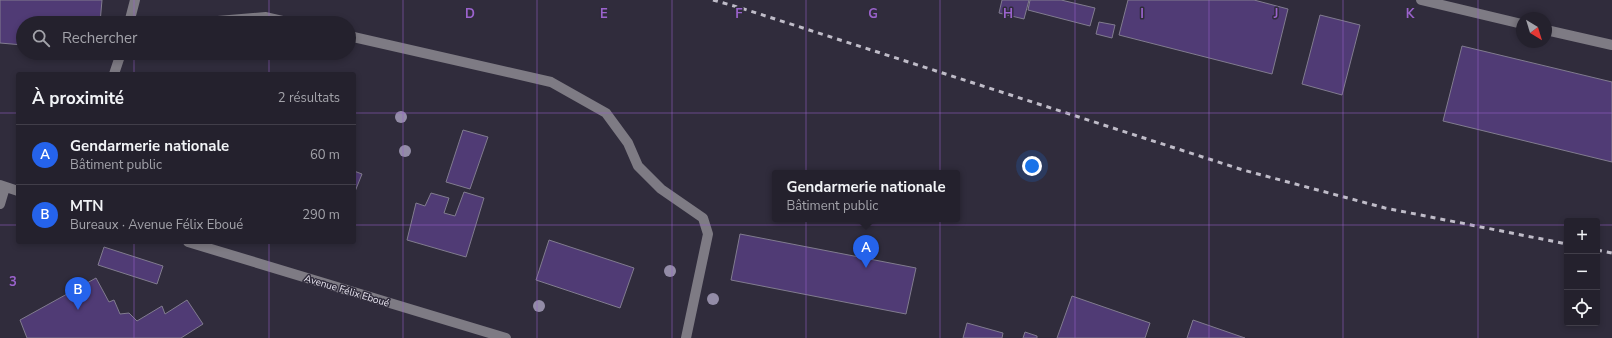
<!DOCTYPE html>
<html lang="fr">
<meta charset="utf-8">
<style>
:root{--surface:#24212d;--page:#302e39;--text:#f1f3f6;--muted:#a3a3aa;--line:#413e49;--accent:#2563eb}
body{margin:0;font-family:"Nunito Sans",sans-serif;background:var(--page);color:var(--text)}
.controls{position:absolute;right:12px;bottom:12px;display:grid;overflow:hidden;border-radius:4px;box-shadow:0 2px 6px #0003}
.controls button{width:36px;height:36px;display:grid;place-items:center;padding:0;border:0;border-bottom:1px solid var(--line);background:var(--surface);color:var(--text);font:20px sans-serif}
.compass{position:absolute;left:1516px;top:12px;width:36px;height:36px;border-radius:50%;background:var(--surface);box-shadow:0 2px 6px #0003;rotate:142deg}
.you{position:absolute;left:1032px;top:166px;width:14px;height:14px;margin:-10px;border:3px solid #fff;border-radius:50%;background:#1a73e8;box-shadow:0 0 0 6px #1a73e833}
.badge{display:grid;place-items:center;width:26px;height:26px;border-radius:50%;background:var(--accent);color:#fff;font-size:13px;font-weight:700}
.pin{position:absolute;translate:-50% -33px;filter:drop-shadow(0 1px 2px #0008)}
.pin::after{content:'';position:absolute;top:21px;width:14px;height:12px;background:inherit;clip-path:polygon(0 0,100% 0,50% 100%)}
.popup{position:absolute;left:772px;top:170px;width:188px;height:52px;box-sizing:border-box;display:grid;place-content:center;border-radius:4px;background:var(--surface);filter:drop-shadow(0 1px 3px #0005);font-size:13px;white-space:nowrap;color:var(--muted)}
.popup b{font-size:15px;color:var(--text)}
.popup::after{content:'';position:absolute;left:50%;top:100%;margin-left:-8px;border:8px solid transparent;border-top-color:var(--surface)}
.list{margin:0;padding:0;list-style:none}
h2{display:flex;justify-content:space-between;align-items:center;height:52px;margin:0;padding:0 16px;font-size:17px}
h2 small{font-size:13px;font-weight:400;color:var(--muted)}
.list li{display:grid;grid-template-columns:26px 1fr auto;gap:12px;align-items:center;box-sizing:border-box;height:60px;padding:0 16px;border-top:1px solid var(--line)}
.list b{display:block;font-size:15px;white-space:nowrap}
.list p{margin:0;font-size:13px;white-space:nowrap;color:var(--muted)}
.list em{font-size:13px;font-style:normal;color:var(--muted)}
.icon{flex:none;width:22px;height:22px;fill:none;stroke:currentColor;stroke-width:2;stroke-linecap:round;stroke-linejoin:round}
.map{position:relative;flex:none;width:1612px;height:338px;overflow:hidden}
.search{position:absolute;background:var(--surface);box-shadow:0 2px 6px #0003;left:16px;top:16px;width:340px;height:44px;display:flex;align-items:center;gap:10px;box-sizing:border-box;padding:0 14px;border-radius:22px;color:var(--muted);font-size:15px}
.panel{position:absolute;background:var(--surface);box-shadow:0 2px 6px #0003;left:16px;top:72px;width:340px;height:172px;border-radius:4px}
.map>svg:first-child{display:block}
.building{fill:#503b75;stroke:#817c8f}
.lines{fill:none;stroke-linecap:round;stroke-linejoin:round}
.minor{stroke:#7e7b84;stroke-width:10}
.rail{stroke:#bfbcc8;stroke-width:3;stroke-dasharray:5 5;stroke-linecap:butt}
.tree{fill:#938ca7}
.grid{fill:none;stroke:#9b63cd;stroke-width:1;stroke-opacity:0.55}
.labels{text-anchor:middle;stroke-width:3;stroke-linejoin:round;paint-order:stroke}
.street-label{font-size:10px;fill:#e6e3ee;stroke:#302c3c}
.grid-label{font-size:13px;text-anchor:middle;font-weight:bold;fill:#9b63cd;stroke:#302c3c;stroke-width:3;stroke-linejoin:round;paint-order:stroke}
</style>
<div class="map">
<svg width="1612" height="338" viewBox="0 0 1612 338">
<rect width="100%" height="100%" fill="#302c3c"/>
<!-- building -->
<path class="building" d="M0 0H102L100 23H23V45L0 43Z
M1002 0H1029L1024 19 999 13Z
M1030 0H1061L1095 8 1090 26 1028 10Z
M1128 0H1254L1288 9 1272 74 1119 35Z
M1320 15 1360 25 1342 95 1302 84Z
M1099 22 1115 25 1112 38 1096 34Z
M1462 46 1612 82V162L1443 121Z
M463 130 488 137 470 189 446 182Z
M354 171 362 174 354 194Z
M464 192 484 198 466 257 407 240 416 203 425 206 431 193 449 198 444 213 455 216Z
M740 234 916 268 906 314 731 280Z
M549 240 634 268 620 308 536 280Z
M104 247 163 266 157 284 98 265Z
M96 278 109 302 114 300 120 314 129 313 137 321 162 306 165 314 187 300 203 324 181 338H27L20 320Z
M1072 296 1150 323 1145 338H1057Z
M1193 320 1245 338H1187Z
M967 323 1003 333 1002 338H963Z
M1025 332 1037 336V338H1023Z"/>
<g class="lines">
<!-- minor -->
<path class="minor" d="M1421 0 1522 24
M129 23 135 0
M194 23 266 17 292 23
M1546 30 1612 45
M349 36 551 82 606 113 628 143 638 166 661 189 703 218 708 234 686 338
M114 74 121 53
M0 185 18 191
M0 204 5 187
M188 242 506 338"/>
<!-- rail -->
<path class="rail" d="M713 0 741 8 1243 170 1385 208 1567 244
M1597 250 1612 253"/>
</g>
<!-- trees -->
<g class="tree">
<circle cx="401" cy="117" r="6"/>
<circle cx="405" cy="151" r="6"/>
<circle cx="670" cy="271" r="6"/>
<circle cx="713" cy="299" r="6"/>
<circle cx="539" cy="306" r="6"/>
</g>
<!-- grid -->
<path class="grid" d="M134 0V23M269 0V23M403 0V338M537 0V338M672 0V338M806 0V338M940 0V338M1075 0V338M1209 0V338M1343 0V338M1478 0V338M134 53V74M269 53V74M0 113H18M354 113H1612M0 225H18M354 225H1567M1597 225H1612M134 242V338M269 242V338"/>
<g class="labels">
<!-- street labels -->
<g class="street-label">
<text transform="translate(347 290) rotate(17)" y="4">Avenue Félix Eboué</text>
</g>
</g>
<g class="grid-label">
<text x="470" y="18">D</text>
<text x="604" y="18">E</text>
<text x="739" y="18">F</text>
<text x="873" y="18">G</text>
<text x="1008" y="18">H</text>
<text x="1142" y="18">I</text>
<text x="1276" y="18">J</text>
<text x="1410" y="18">K</text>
<text x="13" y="286">3</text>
</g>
</svg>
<div class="controls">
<button>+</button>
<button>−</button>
<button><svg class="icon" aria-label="locate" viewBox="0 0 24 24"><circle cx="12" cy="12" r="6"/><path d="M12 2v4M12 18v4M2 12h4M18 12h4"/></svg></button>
</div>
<svg class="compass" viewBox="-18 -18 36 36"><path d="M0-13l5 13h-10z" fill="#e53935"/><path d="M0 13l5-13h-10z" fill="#a3a3aa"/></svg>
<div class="you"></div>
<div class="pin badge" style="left:866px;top:268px">A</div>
<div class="popup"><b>Gendarmerie nationale</b>Bâtiment public</div>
<div class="pin badge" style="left:78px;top:310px">B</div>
<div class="search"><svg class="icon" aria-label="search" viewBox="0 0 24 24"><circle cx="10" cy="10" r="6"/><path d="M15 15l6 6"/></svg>Rechercher</div>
<section class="panel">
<h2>À proximité<small>2 résultats</small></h2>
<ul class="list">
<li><span class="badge">A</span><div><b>Gendarmerie nationale</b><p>Bâtiment public</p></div><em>60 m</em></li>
<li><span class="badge">B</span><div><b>MTN</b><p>Bureaux · Avenue Félix Eboué</p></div><em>290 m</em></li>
</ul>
</section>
</div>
